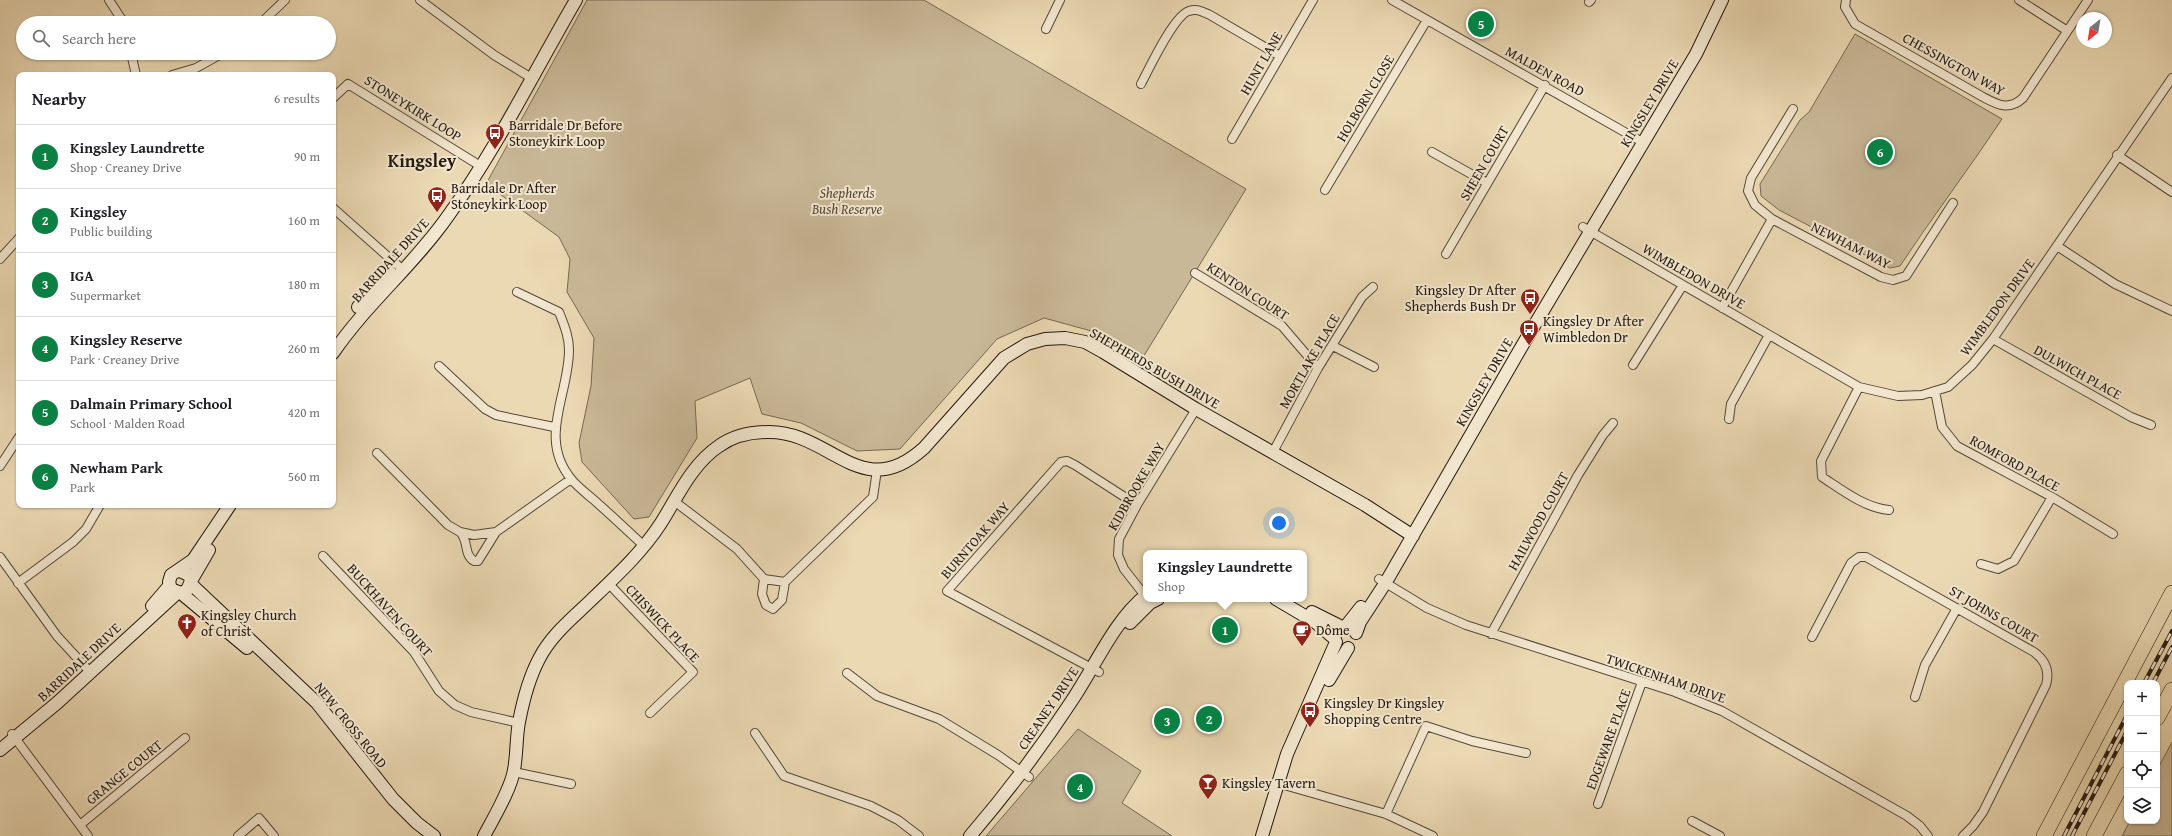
<!DOCTYPE html>
<meta charset="utf-8">
<style>
:root{--surface:#fff;--page:#f2f2f2;--text:#202124;--muted:#757577;--line:#e0e0e0;--accent:#0b8043}
body{margin:0;font-family:"Gentium Book Plus",serif;background:var(--page);color:var(--text)}
.controls{position:absolute;right:12px;bottom:12px;display:grid;overflow:hidden;border-radius:8px;box-shadow:0 1px 3px #0004}
.controls button{width:36px;height:36px;display:grid;place-items:center;padding:0;border:0;border-bottom:1px solid var(--line);background:var(--surface);color:var(--text);font:20px sans-serif}
.compass{position:absolute;left:2076px;top:12px;width:36px;height:36px;border-radius:50%;background:var(--surface);box-shadow:0 1px 3px #0004;rotate:210deg}
.you{position:absolute;left:1279px;top:523px;width:14px;height:14px;margin:-10px;border:3px solid #fff;border-radius:50%;background:#1a73e8;box-shadow:0 0 0 6px #1a73e833}
.badge{display:grid;place-items:center;width:26px;height:26px;border-radius:50%;background:var(--accent);color:#fff;font-size:13px;font-weight:700}
.pin{position:absolute;translate:-50% -50%;border:2px solid #fff;box-shadow:0 1px 4px #0006}
.popup{position:absolute;left:1143px;top:550px;width:164px;height:52px;box-sizing:border-box;display:grid;place-content:center;border-radius:8px;background:var(--surface);filter:drop-shadow(0 1px 3px #0005);font-size:13px;white-space:nowrap;color:var(--muted)}
.popup b{font-size:15px;color:var(--text)}
.popup::after{content:'';position:absolute;left:50%;top:100%;margin-left:-8px;border:8px solid transparent;border-top-color:var(--surface)}
.list{margin:0;padding:0;list-style:none}
h2{display:flex;justify-content:space-between;align-items:center;height:52px;margin:0;padding:0 16px;font-size:17px}
h2 small{font-size:13px;font-weight:400;color:var(--muted)}
.list li{display:grid;grid-template-columns:26px 1fr auto;gap:12px;align-items:center;box-sizing:border-box;height:64px;padding:0 16px;border-top:1px solid var(--line)}
.list b{display:block;font-size:15px;white-space:nowrap}
.list p{margin:0;font-size:13px;white-space:nowrap;color:var(--muted)}
.list em{font-size:13px;font-style:normal;color:var(--muted)}
.icon{flex:none;width:22px;height:22px;fill:none;stroke:currentColor;stroke-width:2;stroke-linecap:round;stroke-linejoin:round}
.map{position:relative;flex:none;width:2172px;height:836px;overflow:hidden}
.search{position:absolute;background:var(--surface);box-shadow:0 1px 3px #0004;left:16px;top:16px;width:320px;height:44px;display:flex;align-items:center;gap:10px;box-sizing:border-box;padding:0 14px;border-radius:22px;color:var(--muted);font-size:15px}
.panel{position:absolute;background:var(--surface);box-shadow:0 1px 3px #0004;left:16px;top:72px;width:320px;height:436px;border-radius:8px}
.map>svg:first-child{display:block}
.green{fill:#c9b897;stroke:#766854}
.lines{fill:none;stroke-linecap:round;stroke-linejoin:round}
.street-casing{stroke:#544839;stroke-width:10}
.secondary-casing{stroke:#221810;stroke-width:14}
.highway-casing{stroke:#221810;stroke-width:16}
.street{stroke:#f2e6ce;stroke-width:8}
.secondary{stroke:#f2e6ce;stroke-width:12}
.highway{stroke:#ebd9b3;stroke-width:15}
.rail-casing{stroke:#221810;stroke-width:4}
.rail{stroke:#f2e6ce;stroke-width:2.5;stroke-dasharray:8;stroke-linecap:butt}
.labels{text-anchor:middle;stroke-width:4;stroke-linejoin:round;paint-order:stroke}
.street-label{font-size:14px;fill:#221810;stroke:#f2e6ce}
.poi-label{font-size:14px;fill:#221810;stroke:#f2e6ce;text-anchor:start}
.park-label{font-size:14px;font-style:italic;fill:#544838;stroke:#f2e6ce}
.district-label{font-size:18px;font-weight:bold;fill:#221810;stroke:#f2e6ce}
</style>
<div class="map">
<svg width="2172" height="836" viewBox="0 0 2172 836">
<rect width="100%" height="100%" fill="#ebd9b3"/>
<filter id="stains"><feTurbulence type="fractalNoise" baseFrequency=".005" numOctaves="4"/><feColorMatrix values="0 0 0 0 .2 0 0 0 0 .09 0 0 0 0 .02 0 0 0 .5 -.17"/></filter>
<radialGradient id="worn" r=".72"><stop offset=".6" stop-color="#630" stop-opacity="0"/><stop offset="1" stop-color="#630" stop-opacity=".3"/></radialGradient>
<!-- green -->
<path class="green" d="M587 0H924L1246 189 1142 359 1095 332 1044 318 997 339 900 449 857 451 801 423 762 414 750 378 695 401 697 438 649 517 634 519 582 462 579 443 591 386 594 338 567 292 570 259 559 237 486 184Z
M1855 34 2002 119C1969 169 1933 216 1900 266L1890 268 1779 210 1761 196 1760 184 1800 120 1809 112Z
M1078 729 1141 771 1122 803 1172 836H986Z
M2172 742V836H2122L2130 821H2157V770Z"/>
<g class="lines">
<!-- street casing -->
<g class="street-casing">
<path id="street" d="M109 0 124 23
M420 0 494 55 533 79
M1392 0 1644 143
M1846 0 1845 7 1855 24 1983 97C1998 105 2009 111 2023 98L2088 0
M2019 0 2066 30
M1589 2 1591 0
M261 23 285 0
M1046 29 1060 0
M131 53 136 75
M172 75 196 68 223 53
M1141 84C1149 69 1174 15 1189 11 1197 8 1203 12 1210 15L1280 56
M333 98 348 84 482 167
M1793 109 1751 178 1748 191 1755 205 1772 219 1881 277 1893 280 1906 276 1953 203
M1232 139 1313 0
M1432 152 1487 183
M2117 155 2172 192
M1325 190 1427 20
M333 208 403 270
M1583 227 1859 387 1898 396 1922 395 1948 387 1972 365 1993 339 2172 78
M2057 246 2115 284 2172 311
M1446 254 1545 85
M0 259 19 238
M1195 273 1282 326 1318 368
M517 292 559 312C564 325 569 336 569 350 569 395 537 439 572 480 578 487 587 494 594 500 611 515 628 531 644 546
M1722 308 1772 219
M1993 339 2131 417 2151 425
M1333 346 1374 367
M1633 365 1683 285
M439 366 485 409 496 415 554 427
M1859 387 1821 461 1822 477C1842 490 1865 508 1889 510
M1935 391 1942 427 1957 446 2052 497 2113 534
M1729 419 1731 404 1769 335
M1273 452 1318 368 1362 297 1373 287
M377 453 448 525 460 532 474 535 496 532 571 479
M0 466 19 437
M674 501 737 549 764 579 785 582 873 497 877 470
M460 532C469 540 463 554 474 561H478L496 532
M323 556 414 652 439 691 455 705 471 712 519 723
M0 557 57 636 91 673
M1981 564 1998 569 2014 561 2052 497
M764 579 762 594 766 605 773 609 782 600 785 582
M1379 579 1427 608 1466 625 1675 692 1722 711 1907 816 1920 826 1928 836
M18 583 73 542 86 529 100 505
M609 584 693 672 650 713
M1146 597 1124 569 1118 555 1119 539 1137 505 1196 409
M1491 634 1578 475 1603 435 1613 423
M1812 637 1851 563 1859 557H1866L2034 652C2045 660 2050 671 2046 685L1983 812 1973 826 1963 836
M1099 672 947 591 1061 462 1067 461 1075 465 1137 505
M847 673 877 696 939 719 998 755 1029 777
M1915 697 1925 665 1957 608
M755 733 784 776 871 806 898 820 919 836
M12 734 88 836
M514 772 571 784
M1277 783 1386 814 1433 836
M1598 804 1642 682
M1386 814 1426 726 1472 741 1526 753
M1692 821 1720 836
M80 825 185 738
M238 836 259 818 274 836"/>
</g>
<!-- secondary casing -->
<g class="secondary-casing">
<path id="secondary" d="M358 307 390 272
M333 353C367 303 414 265 448 216 497 148 534 72 576 0
M180 571 189 575 191 581 187 590 181 593 171 589 169 582 171 575 193 560 230 505
M191 581 209 550
M191 584 317 703 393 799 417 823 434 836
M181 593 247 648
M1276 599 1315 622 1335 639
M152 606 170 585
M1312 612 1342 627
M1130 623 1150 603 1158 599
M1346 626 1361 607
M1356 633 1360 622 1386 582 1522 346 1696 54 1722 0
M1329 680 1348 648
M0 750 57 703 177 593
M484 836C493 819 511 789 514 770 517 754 516 738 519 722 523 701 529 678 539 659 550 637 569 621 586 605 613 579 641 554 661 523 678 496 692 464 719 446 733 436 751 432 768 432 831 431 861 505 924 448L1004 358 1027 344 1045 339 1065 338 1085 342 1103 352 1196 409 1365 505 1413 536
M970 836C1007 793 1040 749 1071 702 1095 667 1113 622 1146 595
M1262 836 1287 754 1336 642"/>
</g>
<!-- highway casing -->
<g class="highway-casing">
<path id="highway" d="M2157 718 2172 690
M2044 836 2172 593
M2094 836 2127 774"/>
</g>
<!-- street -->
<use href="#street" class="street"/>
<!-- secondary -->
<use href="#secondary" class="secondary"/>
<!-- highway -->
<use href="#highway" class="highway"/>
<!-- rail casing -->
<g class="rail-casing">
<path id="rail" d="M2144 683 2172 631
M2153 683 2172 647
M2064 836 2127 715
M2072 836 2127 731"/>
</g>
<!-- rail -->
<use href="#rail" class="rail"/>
</g>
<!-- icons -->
<defs>
<g id="bus-pin" transform="scale(1)"><path d="M0 17L-7.5 6A9.5 9.5 0 1 1 7.5 6Z" fill="#8f2418" stroke="#f2e6ce"/><path d="M-5-6H5V4H4V6H2V4H-2V6H-4V4H-5ZM-3.5-4V0h7V-4ZM-3.5 1.2v1.5H-2V1.2ZM2 1.2v1.5H3.5V1.2Z" fill="#fff"/></g>
<g id="church-pin" transform="scale(1)"><path d="M0 17L-7.5 6A9.5 9.5 0 1 1 7.5 6Z" fill="#8f2418" stroke="#f2e6ce"/><path d="M-1.2-6h2.4v3.5h3.3v2.4h-3.3V6h-2.4V-.1h-3.3v-2.4h3.3Z" fill="#fff"/></g>
<g id="cafe-pin" transform="scale(1)"><path d="M0 17L-7.5 6A9.5 9.5 0 1 1 7.5 6Z" fill="#8f2418" stroke="#f2e6ce"/><path d="M-5.5-4.5H6V0H3Q3 3.5 0 3.5H-2.5Q-5.5 3.5-5.5 0ZM3-3.2v2h1.7v-2ZM-6 4.5H4V6H-6Z" fill="#fff"/></g>
<g id="bar-pin" transform="scale(1)"><path d="M0 17L-7.5 6A9.5 9.5 0 1 1 7.5 6Z" fill="#8f2418" stroke="#f2e6ce"/><path d="M-6-5H6L.8 .8V4.5H3.5V6h-7V4.5H-.8V.8Z" fill="#fff"/></g>
</defs>
<g fill-rule="evenodd">
<use href="#bus-pin" x="495" y="133"/>
<use href="#bus-pin" x="437" y="196"/>
<use href="#bus-pin" x="1530" y="298"/>
<use href="#bus-pin" x="1529" y="329"/>
<use href="#church-pin" x="187" y="623"/>
<use href="#cafe-pin" x="1302" y="630"/>
<use href="#bus-pin" x="1310" y="711"/>
<use href="#bar-pin" x="1208" y="783"/>
</g>
<g class="labels">
<!-- street labels -->
<g class="street-label">
<text transform="translate(1261 63) rotate(-60)" y="5">HUNT LANE</text>
<text transform="translate(1954 64) rotate(29)" y="5">CHESSINGTON WAY</text>
<text transform="translate(1545 71) rotate(29)" y="5">MALDEN ROAD</text>
<text transform="translate(1365 98) rotate(-59)" y="5">HOLBORN CLOSE</text>
<text transform="translate(1649 103) rotate(-59)" y="5">KINGSLEY DRIVE</text>
<text transform="translate(413 108) rotate(32)" y="5">STONEYKIRK LOOP</text>
<text transform="translate(1484 163) rotate(-60)" y="5">SHEEN COURT</text>
<text transform="translate(1851 245) rotate(27)" y="5">NEWHAM WAY</text>
<text transform="translate(390 260) rotate(-48)" y="5">BARRIDALE DRIVE</text>
<text transform="translate(1694 276) rotate(30)" y="5">WIMBLEDON DRIVE</text>
<text transform="translate(1248 291) rotate(33)" y="5">KENTON COURT</text>
<text transform="translate(1997 307) rotate(-54)" y="5">WIMBLEDON DRIVE</text>
<text transform="translate(1309 361) rotate(-60)" y="5">MORTLAKE PLACE</text>
<text transform="translate(1155 368) rotate(30)" y="5">SHEPHERDS BUSH DRIVE</text>
<text transform="translate(2078 372) rotate(29)" y="5">DULWICH PLACE</text>
<text transform="translate(1484 382) rotate(-60)" y="5">KINGSLEY DRIVE</text>
<text transform="translate(2015 463) rotate(29)" y="5">ROMFORD PLACE</text>
<text transform="translate(1136 486) rotate(-60)" y="5">KIDBROOKE WAY</text>
<text transform="translate(1538 521) rotate(-61)" y="5">HAILWOOD COURT</text>
<text transform="translate(975 540) rotate(-49)" y="5">BURNTOAK WAY</text>
<text transform="translate(390 610) rotate(48)" y="5">BUCKHAVEN COURT</text>
<text transform="translate(1994 614) rotate(30)" y="5">ST JOHNS COURT</text>
<text transform="translate(663 623) rotate(47)" y="5">CHISWICK PLACE</text>
<text transform="translate(79 662) rotate(-43)" y="5">BARRIDALE DRIVE</text>
<text transform="translate(1666 678) rotate(19)" y="5">TWICKENHAM DRIVE</text>
<text transform="translate(1048 708) rotate(-56)" y="5">CREANEY DRIVE</text>
<text transform="translate(351 725) rotate(51)" y="5">NEW CROSS ROAD</text>
<text transform="translate(1608 739) rotate(-70)" y="5">EDGEWARE PLACE</text>
<text transform="translate(124 772) rotate(-39)" y="5">GRANGE COURT</text>
</g>
<!-- poi labels -->
<g class="poi-label">
<text x="509" y="130">Barridale Dr Before<tspan x="509" dy="16">Stoneykirk Loop</tspan></text>
<text x="451" y="193">Barridale Dr After<tspan x="451" dy="16">Stoneykirk Loop</tspan></text>
<text x="1516" y="295" text-anchor="end">Kingsley Dr After<tspan x="1516" dy="16">Shepherds Bush Dr</tspan></text>
<text x="1543" y="326">Kingsley Dr After<tspan x="1543" dy="16">Wimbledon Dr</tspan></text>
<text x="201" y="620">Kingsley Church<tspan x="201" dy="16">of Christ</tspan></text>
<text x="1316" y="635">Dôme</text>
<text x="1324" y="708">Kingsley Dr Kingsley<tspan x="1324" dy="16">Shopping Centre</tspan></text>
<text x="1222" y="788">Kingsley Tavern</text>
</g>
<!-- park labels -->
<g class="park-label">
<text x="847" y="198">Shepherds<tspan x="847" dy="16">Bush Reserve</tspan></text>
</g>
<!-- district labels -->
<g class="district-label">
<text x="422" y="167">Kingsley</text>
</g>
</g>
<rect width="100%" height="100%" filter="url(#stains)"/>
<rect width="100%" height="100%" fill="url(#worn)"/>
</svg>
<div class="controls">
<button>+</button>
<button>−</button>
<button><svg class="icon" aria-label="locate" viewBox="0 0 24 24"><circle cx="12" cy="12" r="6"/><path d="M12 2v4M12 18v4M2 12h4M18 12h4"/></svg></button>
<button><svg class="icon" aria-label="layers" viewBox="0 0 24 24"><path d="M12 4l9 5-9 5-9-5zM3 14l9 5 9-5"/></svg></button>
</div>
<svg class="compass" viewBox="-18 -18 36 36"><path d="M0-13l5 13h-10z" fill="#e53935"/><path d="M0 13l5-13h-10z" fill="#757577"/></svg>
<div class="you"></div>
<div class="pin badge" style="left:1225px;top:630px">1</div>
<div class="popup"><b>Kingsley Laundrette</b>Shop</div>
<div class="pin badge" style="left:1209px;top:719px">2</div>
<div class="pin badge" style="left:1167px;top:721px">3</div>
<div class="pin badge" style="left:1080px;top:787px">4</div>
<div class="pin badge" style="left:1481px;top:24px">5</div>
<div class="pin badge" style="left:1880px;top:152px">6</div>
<div class="search"><svg class="icon" aria-label="search" viewBox="0 0 24 24"><circle cx="10" cy="10" r="6"/><path d="M15 15l6 6"/></svg>Search here</div>
<section class="panel">
<h2>Nearby<small>6 results</small></h2>
<ul class="list">
<li><span class="badge">1</span><div><b>Kingsley Laundrette</b><p>Shop · Creaney Drive</p></div><em>90 m</em></li>
<li><span class="badge">2</span><div><b>Kingsley</b><p>Public building</p></div><em>160 m</em></li>
<li><span class="badge">3</span><div><b>IGA</b><p>Supermarket</p></div><em>180 m</em></li>
<li><span class="badge">4</span><div><b>Kingsley Reserve</b><p>Park · Creaney Drive</p></div><em>260 m</em></li>
<li><span class="badge">5</span><div><b>Dalmain Primary School</b><p>School · Malden Road</p></div><em>420 m</em></li>
<li><span class="badge">6</span><div><b>Newham Park</b><p>Park</p></div><em>560 m</em></li>
</ul>
</section>
</div>
